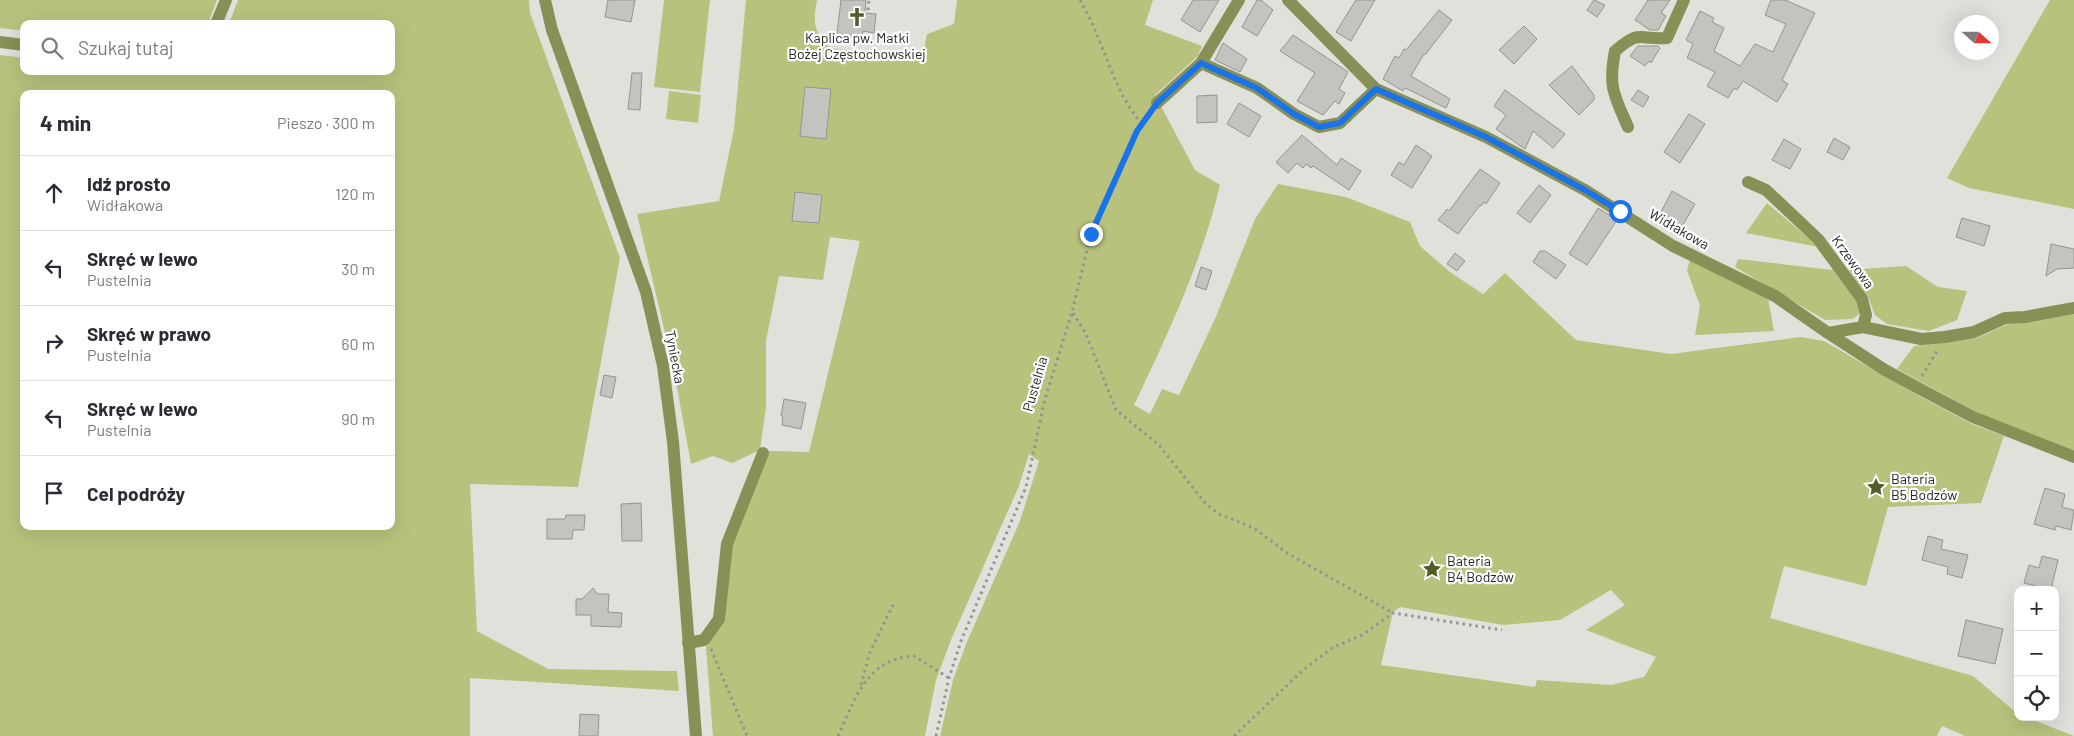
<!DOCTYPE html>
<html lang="pl">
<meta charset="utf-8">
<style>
:root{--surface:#fff;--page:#f7f7f7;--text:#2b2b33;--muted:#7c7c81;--line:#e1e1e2}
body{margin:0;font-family:Barlow,sans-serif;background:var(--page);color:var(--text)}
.controls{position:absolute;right:15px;bottom:15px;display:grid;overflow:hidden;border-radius:10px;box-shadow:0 5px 20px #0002}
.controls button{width:45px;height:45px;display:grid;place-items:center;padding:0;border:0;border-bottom:1px solid var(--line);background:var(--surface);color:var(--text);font:25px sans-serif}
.compass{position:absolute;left:1954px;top:15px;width:45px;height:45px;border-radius:50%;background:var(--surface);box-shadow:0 5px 20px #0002;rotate:111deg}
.stop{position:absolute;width:15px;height:15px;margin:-11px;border:4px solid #1a73e8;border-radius:50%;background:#fff}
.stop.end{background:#1a73e8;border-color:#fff;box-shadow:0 1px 5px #0008}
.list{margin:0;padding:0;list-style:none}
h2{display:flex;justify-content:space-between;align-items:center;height:65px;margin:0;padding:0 20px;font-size:21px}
h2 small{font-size:16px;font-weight:400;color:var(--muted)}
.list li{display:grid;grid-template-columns:32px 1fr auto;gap:15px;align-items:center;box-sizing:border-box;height:75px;padding:0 20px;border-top:1px solid var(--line)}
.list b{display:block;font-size:19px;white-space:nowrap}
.list p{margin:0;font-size:16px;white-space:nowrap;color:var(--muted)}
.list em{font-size:16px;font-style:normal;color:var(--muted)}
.icon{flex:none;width:28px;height:28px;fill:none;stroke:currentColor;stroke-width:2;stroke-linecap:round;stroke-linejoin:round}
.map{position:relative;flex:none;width:2074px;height:736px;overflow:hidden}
.search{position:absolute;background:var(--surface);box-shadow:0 5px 20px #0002;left:20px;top:20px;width:375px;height:55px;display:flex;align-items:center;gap:12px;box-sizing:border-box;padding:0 18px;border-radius:10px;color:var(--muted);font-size:19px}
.panel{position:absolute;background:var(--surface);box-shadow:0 5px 20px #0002;left:20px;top:90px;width:375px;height:440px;border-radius:10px}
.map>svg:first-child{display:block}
.green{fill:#b8c27c;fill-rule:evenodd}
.building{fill:#c3c4bf;stroke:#949590}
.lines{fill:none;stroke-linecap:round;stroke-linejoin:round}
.path{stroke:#93948f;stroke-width:3;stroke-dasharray:2.5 4;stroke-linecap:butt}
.minor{stroke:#889056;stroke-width:12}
.route{stroke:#1a73e8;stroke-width:6}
.labels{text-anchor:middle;stroke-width:4.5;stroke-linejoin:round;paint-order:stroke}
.poi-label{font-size:14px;fill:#262725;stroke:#fff;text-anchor:start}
.street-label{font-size:14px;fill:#262725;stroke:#fff}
</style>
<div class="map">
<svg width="2074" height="736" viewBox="0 0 2074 736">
<rect width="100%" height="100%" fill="#e0e1db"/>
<!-- green -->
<path class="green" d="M0 0H217L209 21 206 24H24V31L0 28Z
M238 0H529L530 13 620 258 578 487 470 484 477 631 548 669 677 671 679 691 470 678V736H0V55L24 58V71H137L163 75 188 71H391V24H229ZM24 94H391V526H24Z
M664 0H710L700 92 654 87Z
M746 0H817C813 21 813 34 831 48L922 60 927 34 954 24 957 0H1153L1145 25 1202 46 1198 56 1155 95 1195 170 1220 185C1202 262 1168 334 1134 405L1150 414 1162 389 1179 395 1215 319 1255 219 1278 184 1346 197 1410 222 1420 246 1450 272 1483 294 1505 273 1576 340 1671 354 1801 337 1824 341 1921 397 1972 424 2004 436 1981 503 1888 507 1866 586 1784 566 1770 618 1973 676 2018 714V717H2026L2074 736H1965L1942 726 1937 736H940L953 680 966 644 1020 521 1039 461 1029 454 1019 486 951 640 936 680 925 736H713L706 647 715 634 727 563 738 520 769 451 809 452 860 241 830 237 823 280 779 276 766 341V407L760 450 732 463 713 456 691 464 674 371 637 214 719 201 734 129ZM1611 590 1625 605 1586 630 1656 657 1644 677 1611 685 1537 680 1535 687 1381 665 1393 612 1400 607 1503 625 1560 620Z
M2050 0H2074V209L1969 188 1947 178Z
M669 91 701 95 698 123 666 119Z
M1767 203 1819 247 1746 233Z
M1738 259 1833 270 1858 302 1859 314 1853 319 1825 320 1735 267Z
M1690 260 1768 298 1774 331 1695 335 1700 306 1687 270Z
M1906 266 1938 287 1967 291 1957 320 1929 331 1887 324 1875 315 1869 299 1849 270Z
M2074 314V452L1989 419 1897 369 1914 346 1977 338 2008 324Z"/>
<!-- building -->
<path class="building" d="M608 0H635L631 22 605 17Z
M841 0H866L865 13 876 14 874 33 863 31 862 37 855 38 837 34Z
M1193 0H1219L1200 32 1181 20Z
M1257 0H1261L1273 10 1257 36 1242 27Z
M1356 0H1375L1351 41 1336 32Z
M1594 0 1605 5 1597 17 1587 10Z
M1648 0H1670L1661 13 1666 16 1658 30H1650L1635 20Z
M1771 0H1785L1815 13 1782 80 1788 84 1777 102 1743 81 1737 90 1734 88 1728 98 1707 86 1715 72 1687 58 1693 44 1686 40 1700 11 1714 18 1712 22 1724 28 1714 51 1740 66 1755 44 1773 52 1786 24 1765 15Z
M1439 10 1452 20 1425 55 1424 54 1411 76 1450 99 1446 108 1405 88 1403 91 1383 79 1395 56 1399 58 1404 49 1406 50Z
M1524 26 1537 39 1514 64 1499 50Z
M1293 35 1348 72 1339 89 1345 93 1339 104 1335 101 1323 115 1297 101 1315 73 1280 51Z
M1223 43 1247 59 1240 72 1215 60Z
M1638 46H1658L1660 48 1651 63 1649 61 1645 66 1630 56Z
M1572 66 1594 95V100L1579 115 1549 85Z
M632 73H642L640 110 628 109Z
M805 87 831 89 826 139 800 136Z
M1505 90 1565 134 1553 148 1533 131 1525 149 1496 129 1506 115 1494 106Z
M1638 90 1649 97 1643 107 1631 100Z
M1217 95V122L1197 123V96Z
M1239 103 1261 116 1249 137 1227 124Z
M1689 114 1705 124 1680 163 1664 152Z
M1302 135 1337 165 1341 158 1361 171 1349 190 1313 166 1311 168 1306 164 1303 168 1297 163 1288 173 1276 162Z
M1834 138 1850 147 1843 160 1827 152Z
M1784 139 1801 149 1790 169 1772 160Z
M1416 145 1432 156 1412 188 1391 175 1399 162 1404 165Z
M1480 169 1500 183 1486 204 1484 202 1481 206 1480 205 1458 234 1438 220 1447 209 1449 211Z
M1539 185 1551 195 1530 223 1517 213Z
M1672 191 1695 204 1679 232 1657 220Z
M795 192 822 195 819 223 792 221Z
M1598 208 1617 220 1587 265 1569 254Z
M1962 218 1990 226 1984 246 1956 237Z
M2051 244 2074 249V268L2057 269 2046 276Z
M1540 251H1545L1566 265 1556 279 1533 262Z
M1455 253 1465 261 1457 271 1447 264Z
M1201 267 1212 271 1206 290 1195 286Z
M604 375 616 377 612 398 600 395Z
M784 399 806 403 801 429 782 425 783 416H781Z
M2045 488 2065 494 2062 507 2074 510 2071 530 2056 526 2055 530 2034 524Z
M641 503 642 541H622L621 504Z
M566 515H585L584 530H573L572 539H547V519H565Z
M1928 536 1943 540 1941 549 1968 555 1962 578 1947 574 1948 567 1922 560Z
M2042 556 2058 560 2051 590H2038L2039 587 2024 583 2029 565 2039 568Z
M593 588 597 594H609L608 612 622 613 621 627 591 626V615H576V599H582Z
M1966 620 2003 629 1995 664 1958 656Z
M580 714 599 715 598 736H579Z"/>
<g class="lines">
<!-- path -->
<path class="path" d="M1080 0C1104 40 1111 88 1142 124
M868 10 869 0
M1073 313 1086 334 1116 410 1159 445 1206 504 1219 514 1254 528 1287 553 1393 613
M1922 376 1937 351
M711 649 747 736
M861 685 870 652 894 603
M838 736C855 699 867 658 914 656L949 678
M936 736 949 678 961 641 1026 487 1045 399 1072 312 1091 234 1137 131 1150 113
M1234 736 1302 671 1332 648 1362 635 1393 613 1502 630"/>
<!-- minor -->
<path class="minor" d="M545 0 552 30 646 292 663 366 673 442 696 736
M1288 0 1376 89 1486 137 1585 190 1673 246 1775 296 1828 333 1885 370 1920 389 1973 417 2074 457
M216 24 226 0
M0 42 24 45
M1201 63 1257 88 1294 114 1319 127 1340 123 1376 89
M1157 103 1201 63 1239 0
M1628 127C1614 95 1608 87 1615 51 1641 29 1637 40 1667 38L1684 0
M1748 182 1766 190 1818 239 1862 299 1866 315 1863 327
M1828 333 1863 327 1921 339 1945 337 1974 332 2005 318 2025 317 2074 308
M688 643 704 640 719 619 727 544 763 453"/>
</g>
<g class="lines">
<!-- route -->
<path class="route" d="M1091 234 1137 131 1157 103 1201 63 1257 88 1294 114 1319 127 1340 123 1376 89 1486 137 1585 190 1620 211"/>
</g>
<!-- icons -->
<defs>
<g id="church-bare" transform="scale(1.5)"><path d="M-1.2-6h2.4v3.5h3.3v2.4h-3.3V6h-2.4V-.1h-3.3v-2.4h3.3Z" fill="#545a28" stroke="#fff" stroke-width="2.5" paint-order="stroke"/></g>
<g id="sight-bare" transform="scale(1.5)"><path d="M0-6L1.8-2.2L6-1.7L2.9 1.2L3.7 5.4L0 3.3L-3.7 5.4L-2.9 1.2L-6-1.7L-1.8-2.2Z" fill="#545a28" stroke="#fff" stroke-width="2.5" paint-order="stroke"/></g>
</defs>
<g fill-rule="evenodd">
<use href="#church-bare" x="857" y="17"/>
<use href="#sight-bare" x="1876" y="487"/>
<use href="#sight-bare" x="1432" y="569"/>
</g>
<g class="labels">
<!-- poi labels -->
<g class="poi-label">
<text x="857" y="43" text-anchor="middle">Kaplica pw. Matki<tspan x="857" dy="16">Bożej Częstochowskiej</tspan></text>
<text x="1891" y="484">Bateria<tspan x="1891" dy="16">B5 Bodzów</tspan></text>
<text x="1447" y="566">Bateria<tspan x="1447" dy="16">B4 Bodzów</tspan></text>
</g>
<!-- street labels -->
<g class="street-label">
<text transform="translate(1679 229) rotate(30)" y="5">Widłakowa</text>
<text transform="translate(1853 262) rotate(54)" y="5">Krzewowa</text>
<text transform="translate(675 357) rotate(79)" y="5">Tyniecka</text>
<text transform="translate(1035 384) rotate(-74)" y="5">Pustelnia</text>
</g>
</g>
</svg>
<div class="controls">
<button>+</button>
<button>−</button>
<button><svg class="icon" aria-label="locate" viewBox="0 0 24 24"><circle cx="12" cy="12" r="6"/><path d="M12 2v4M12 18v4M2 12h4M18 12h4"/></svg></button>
</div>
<svg class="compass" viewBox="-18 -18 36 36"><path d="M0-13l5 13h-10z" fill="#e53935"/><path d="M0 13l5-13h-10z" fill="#7c7c81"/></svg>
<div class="stop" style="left:1620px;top:211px"></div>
<div class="stop end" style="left:1091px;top:234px"></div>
<div class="search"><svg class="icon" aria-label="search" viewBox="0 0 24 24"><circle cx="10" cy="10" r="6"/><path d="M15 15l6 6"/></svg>Szukaj tutaj</div>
<section class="panel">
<h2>4 min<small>Pieszo · 300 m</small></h2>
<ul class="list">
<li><svg class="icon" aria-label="ahead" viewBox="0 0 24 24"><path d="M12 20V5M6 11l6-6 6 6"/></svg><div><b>Idź prosto</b><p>Widłakowa</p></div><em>120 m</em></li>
<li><svg class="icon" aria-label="left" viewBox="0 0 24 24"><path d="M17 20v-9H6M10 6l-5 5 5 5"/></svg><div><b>Skręć w lewo</b><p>Pustelnia</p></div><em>30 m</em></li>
<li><svg class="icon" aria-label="right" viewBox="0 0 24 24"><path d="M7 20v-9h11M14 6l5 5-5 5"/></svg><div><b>Skręć w prawo</b><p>Pustelnia</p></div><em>60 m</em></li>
<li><svg class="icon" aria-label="left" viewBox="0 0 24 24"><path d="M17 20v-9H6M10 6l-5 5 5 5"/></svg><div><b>Skręć w lewo</b><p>Pustelnia</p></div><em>90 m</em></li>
<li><svg class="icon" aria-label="arrive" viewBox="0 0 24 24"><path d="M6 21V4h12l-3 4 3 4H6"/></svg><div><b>Cel podróży</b></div></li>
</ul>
</section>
</div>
